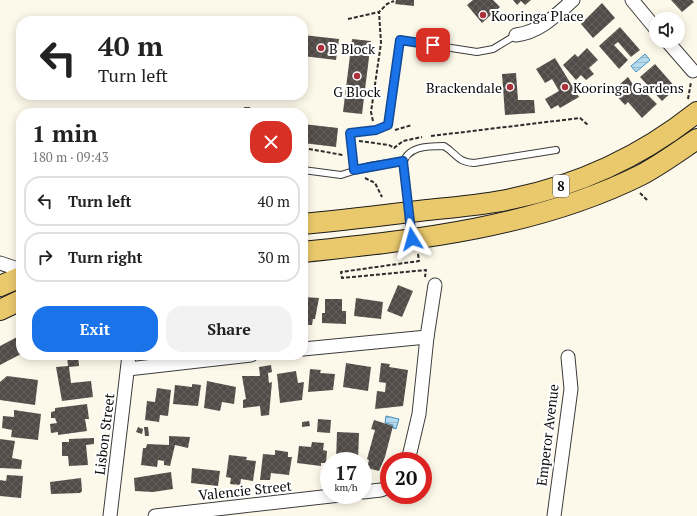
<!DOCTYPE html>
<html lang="en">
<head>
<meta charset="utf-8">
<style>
	:root { --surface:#fff; --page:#f2f2f2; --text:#222; --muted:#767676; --line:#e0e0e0; --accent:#1a73e8 }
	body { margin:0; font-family:"PT Serif",serif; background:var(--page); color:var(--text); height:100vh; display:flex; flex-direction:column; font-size:15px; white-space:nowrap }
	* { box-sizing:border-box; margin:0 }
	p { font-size:13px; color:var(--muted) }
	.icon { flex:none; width:22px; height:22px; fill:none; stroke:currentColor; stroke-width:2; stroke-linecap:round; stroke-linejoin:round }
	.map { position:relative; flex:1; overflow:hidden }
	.side { position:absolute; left:16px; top:108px; width:292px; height:252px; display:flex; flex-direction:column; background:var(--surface); border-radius:16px; box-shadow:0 2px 10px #0003 }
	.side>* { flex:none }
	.banner { position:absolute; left:16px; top:16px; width:292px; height:84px; border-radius:16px; box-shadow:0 2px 10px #0003; background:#fff; color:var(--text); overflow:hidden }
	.controls { position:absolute; left:649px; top:12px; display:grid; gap:8px }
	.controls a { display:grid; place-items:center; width:36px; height:36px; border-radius:50%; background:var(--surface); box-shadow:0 2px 10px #0003; font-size:20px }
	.speed { position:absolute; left:320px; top:452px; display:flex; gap:8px; font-size:20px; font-weight:700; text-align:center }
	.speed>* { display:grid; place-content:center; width:52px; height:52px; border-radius:50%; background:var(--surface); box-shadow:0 2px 10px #0003; line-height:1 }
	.speed small { font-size:10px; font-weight:400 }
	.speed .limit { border:6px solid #d22; background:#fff; color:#111 }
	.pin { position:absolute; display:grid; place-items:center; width:34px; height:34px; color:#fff; margin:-17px; border-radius:8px; box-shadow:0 2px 6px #0006 }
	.me { position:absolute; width:44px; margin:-22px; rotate:352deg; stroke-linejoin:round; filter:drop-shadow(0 0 3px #0008) }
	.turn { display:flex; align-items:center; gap:14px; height:84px; padding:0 16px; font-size:18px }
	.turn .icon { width:52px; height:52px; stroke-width:2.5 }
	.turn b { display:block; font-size:28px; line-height:34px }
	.round { display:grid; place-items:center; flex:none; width:42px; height:42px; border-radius:16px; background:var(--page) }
	.head { display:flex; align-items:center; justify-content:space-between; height:68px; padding:0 16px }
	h1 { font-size:24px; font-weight:700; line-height:30px }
	.primary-button { display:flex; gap:8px; margin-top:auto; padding:8px 16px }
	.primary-button a { flex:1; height:46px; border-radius:16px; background:var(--accent); color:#fff; font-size:16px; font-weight:700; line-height:46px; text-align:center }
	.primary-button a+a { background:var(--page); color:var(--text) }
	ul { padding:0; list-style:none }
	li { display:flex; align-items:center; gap:12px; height:50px; margin:0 8px 6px; padding:0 8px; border:2px solid var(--line); border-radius:16px }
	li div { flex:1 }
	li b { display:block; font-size:15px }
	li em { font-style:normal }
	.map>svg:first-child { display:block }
	.water { fill:url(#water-rules); stroke:#4390be }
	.building { fill:url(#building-cross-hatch) }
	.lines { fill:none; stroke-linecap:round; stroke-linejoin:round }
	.service-casing { stroke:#3d3d3d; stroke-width:8 }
	.minor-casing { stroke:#3d3d3d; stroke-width:15 }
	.primary-casing { stroke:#1b1b1b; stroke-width:22 }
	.path { stroke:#2c2c2c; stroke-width:2; stroke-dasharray:4 2; stroke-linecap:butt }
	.service { stroke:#fff; stroke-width:6 }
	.minor { stroke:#fff; stroke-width:13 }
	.primary { stroke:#eac96d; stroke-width:20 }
	.route-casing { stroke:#114b97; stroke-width:10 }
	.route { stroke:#1a73e8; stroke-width:7 }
	.poi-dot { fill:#ab323b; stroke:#fff; stroke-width:1.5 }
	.labels { text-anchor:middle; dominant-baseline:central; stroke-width:4; stroke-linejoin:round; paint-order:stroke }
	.shield { fill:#fff; stroke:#545454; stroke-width:1 }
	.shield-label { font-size:13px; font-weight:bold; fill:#0a0a0a }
	.poi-label { font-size:14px; fill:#0a0a0a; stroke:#fff; text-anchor:start }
	.street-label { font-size:14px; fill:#0a0a0a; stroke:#fff }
</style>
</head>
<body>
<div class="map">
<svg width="697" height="516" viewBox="0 0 697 516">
	<defs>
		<pattern id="water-rules" width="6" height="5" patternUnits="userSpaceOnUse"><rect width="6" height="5" fill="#b4daef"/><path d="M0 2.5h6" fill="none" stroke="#99bacc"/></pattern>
		<pattern id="building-cross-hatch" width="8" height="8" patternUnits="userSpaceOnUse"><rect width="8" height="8" fill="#524c48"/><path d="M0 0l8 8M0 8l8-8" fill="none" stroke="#66615e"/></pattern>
	</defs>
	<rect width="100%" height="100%" fill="#fdf9ea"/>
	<g class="water">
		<polygon points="645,54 650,60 636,72 631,66"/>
		<polygon points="386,416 399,419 396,429 393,428 393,425 385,423"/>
	</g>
	<g class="building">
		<polygon points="396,0 414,0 414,6 395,4"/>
		<polygon points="473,0 493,0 500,7 482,23 467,5"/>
		<polygon points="513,0 531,0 525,5 521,1 517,5"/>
		<polygon points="671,0 692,0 694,2 682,12"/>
		<polygon points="602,3 615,18 593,38 581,24"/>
		<polygon points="620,27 640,50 631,57 618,42 614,45 628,60 619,69 599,46"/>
		<polygon points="303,35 339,39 336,60 303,56"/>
		<polygon points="352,39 371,41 362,114 343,112"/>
		<polygon points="587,48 598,60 589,68 594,74 586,80 581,75 576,80 563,65 575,54 578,57"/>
		<polygon points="555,58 579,97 560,108 558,105 551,109 545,99 559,91 552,79 545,83 536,69"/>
		<polygon points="655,64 676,88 662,101 640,77"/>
		<polygon points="516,73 518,100 534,100 535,113 505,115 502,74"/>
		<polygon points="628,77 640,95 644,91 657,104 642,118 628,102 625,105 612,91"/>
		<polygon points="244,107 250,107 251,113 242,113"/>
		<polygon points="303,124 338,128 336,147 303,143"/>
		<polygon points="398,285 413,291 402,317 387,311"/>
		<polygon points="304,297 319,298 315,319 313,319 312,325 303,325"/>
		<polygon points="356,298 383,302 381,319 354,316"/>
		<polygon points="325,299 342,299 342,311 346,311 346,324 322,323 322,313 325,313"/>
		<polygon points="21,335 21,354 0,365 0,346"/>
		<polygon points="67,355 78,355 79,366 69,367 71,383 91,381 93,397 62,401 56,367 68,366"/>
		<polygon points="346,363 371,367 368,391 343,387"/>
		<polygon points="381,363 390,364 389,367 408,370 403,406 375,409 377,391 385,392 386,383 379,382"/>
		<polygon points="271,365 272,372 268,373 269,383 272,382 269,415 261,416 260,406 243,408 243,400 246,399 242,376 260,376 259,367"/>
		<polygon points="310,369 321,370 320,373 335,374 333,390 308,392"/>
		<polygon points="296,371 298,383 304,382 302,400 280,403 277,374"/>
		<polygon points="7,376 38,380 35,405 0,400 0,382"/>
		<polygon points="207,381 236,387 234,404 222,402 220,411 204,408"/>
		<polygon points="192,384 201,385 198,406 173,404 175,385 192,387"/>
		<polygon points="157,388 171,390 168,416 160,415 159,422 145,420 147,401 155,402"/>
		<polygon points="87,404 89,419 85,419 87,431 58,435 58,432 51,433 50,424 57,423 55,418 51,418 51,412 55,411 55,408"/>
		<polygon points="14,410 41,414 38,440 11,437 12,430 2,428 3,416 14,417"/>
		<polygon points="318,419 331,420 330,433 317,432"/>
		<polygon points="374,420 393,426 385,457 379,471 367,468 369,460 367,459 375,430 371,429"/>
		<polygon points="309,421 310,426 302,427 302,422"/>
		<polygon points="138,427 143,429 142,434 136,432"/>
		<polygon points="144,427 148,427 149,436 145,436"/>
		<polygon points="337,432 359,433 358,461 336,461"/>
		<polygon points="169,436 190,437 188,448 175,445 170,466 164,465 164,461 158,460 157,467 141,465 143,448 146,448 147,444 169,445"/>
		<polygon points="94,438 94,444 86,445 88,465 69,466 68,456 62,456 62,442 69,442 69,439"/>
		<polygon points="0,439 15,441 12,458 22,460 21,469 0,468"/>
		<polygon points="312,442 324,443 323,450 327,451 326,463 321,463 321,466 297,463 299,446 311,447"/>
		<polygon points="275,450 288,452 288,457 292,457 289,475 271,473 270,480 260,480 263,454 275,455"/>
		<polygon points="229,455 247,457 246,460 256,461 253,481 241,479 240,485 230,484 231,478 226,477"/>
		<polygon points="192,468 220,471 218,486 191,483"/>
		<polygon points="171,472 173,489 153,492 135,491 134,478"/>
		<polygon points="7,475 23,476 21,498 0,496 0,480 6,481"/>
		<polygon points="81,478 82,491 80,493 51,494 50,482"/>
	</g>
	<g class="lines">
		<defs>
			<g id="service">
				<polyline points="303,170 341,175 369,166 403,161"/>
				<polyline points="354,170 350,133 376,130 388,125 400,40 477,52 493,49 516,35"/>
				<path d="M 412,237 L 403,166 C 405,146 428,146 444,146 C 457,154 457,162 474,163 L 556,150"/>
			</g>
			<g id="minor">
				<polyline points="632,0 656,29"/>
				<path d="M 516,35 C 540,32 555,16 573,0"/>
				<polyline points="667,41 693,71"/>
				<polyline points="0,263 21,270"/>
				<polyline points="303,349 427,337"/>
				<polyline points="128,369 251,355"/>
				<polyline points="408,461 419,414 427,337 435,285"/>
				<polyline points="363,492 381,490 389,487"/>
				<polyline points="110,516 129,355"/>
				<polyline points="155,516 340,495"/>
				<polyline points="554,516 571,389 568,357"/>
			</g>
			<g id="primary">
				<path d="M 303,224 C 344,220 386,215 427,210 C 455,207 484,205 511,199 C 579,185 643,155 697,112"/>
				<path d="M 303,252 C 417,240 537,227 641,175 C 660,165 679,151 697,139"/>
				<polyline points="0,286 21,277"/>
				<polyline points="0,310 21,300"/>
			</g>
		</defs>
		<use href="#service" class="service-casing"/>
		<use href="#minor" class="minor-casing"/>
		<use href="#primary" class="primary-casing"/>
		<g class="path">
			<polyline points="348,19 379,12"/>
			<polyline points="688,99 691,82"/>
			<polyline points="373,121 371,112 381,43 379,12 387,4 394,1"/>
			<polyline points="395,130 412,125"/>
			<polyline points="431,136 580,118 588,125"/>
			<polyline points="359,141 389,145 394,148 403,141 422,137"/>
			<polyline points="303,148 343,155"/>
			<polyline points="365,178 375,183 382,197"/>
			<polyline points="640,193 648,201"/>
			<polyline points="418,254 419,261 341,272 342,278 426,270 425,277"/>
		</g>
		<use href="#service" class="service"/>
		<use href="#minor" class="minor"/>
		<use href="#primary" class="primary"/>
	</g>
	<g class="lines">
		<defs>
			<polyline id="route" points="412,239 403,161 354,170 350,133 376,130 388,125 400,40 433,45"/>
		</defs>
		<use href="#route" class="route-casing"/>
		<use href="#route" class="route"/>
	</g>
	<g class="poi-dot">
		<circle cx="483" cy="15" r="4"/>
		<circle cx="321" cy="48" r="4"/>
		<circle cx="357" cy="76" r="4"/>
		<circle cx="510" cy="87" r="4"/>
		<circle cx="565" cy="87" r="4"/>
	</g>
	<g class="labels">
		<rect class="shield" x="553" y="175" width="16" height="22" rx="3"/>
		<g class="shield-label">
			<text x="561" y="186">8</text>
		</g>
		<g class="poi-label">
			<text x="491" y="15">Kooringa Place</text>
			<text x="329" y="48">B Block</text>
			<text x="502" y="87" text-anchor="end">Brackendale</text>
			<text x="573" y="87">Kooringa Gardens</text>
			<text x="357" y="91" text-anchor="middle">G Block</text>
		</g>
		<g class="street-label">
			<text transform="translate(104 434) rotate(-83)">Lisbon Street</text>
			<text transform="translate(547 435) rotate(-83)">Emperor Avenue</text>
			<text transform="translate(245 490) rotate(-6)">Valencie Street</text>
		</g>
	</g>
</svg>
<div class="controls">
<a><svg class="icon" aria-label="sound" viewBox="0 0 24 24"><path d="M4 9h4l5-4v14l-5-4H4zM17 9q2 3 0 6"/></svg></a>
</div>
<div class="speed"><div>17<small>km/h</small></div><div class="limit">20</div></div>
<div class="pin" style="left:433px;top:45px;background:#d93025"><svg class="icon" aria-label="arrive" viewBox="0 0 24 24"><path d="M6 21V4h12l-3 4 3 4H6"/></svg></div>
<svg class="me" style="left:412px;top:239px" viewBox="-20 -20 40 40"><path d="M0-17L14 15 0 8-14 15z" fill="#1a73e8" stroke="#fff" stroke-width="4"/></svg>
<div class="banner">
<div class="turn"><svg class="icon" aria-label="left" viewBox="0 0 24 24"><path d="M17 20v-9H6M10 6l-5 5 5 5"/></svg><div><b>40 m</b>Turn left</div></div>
</div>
<section class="side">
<div class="head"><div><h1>1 min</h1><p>180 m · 09:43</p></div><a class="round" style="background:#d93025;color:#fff"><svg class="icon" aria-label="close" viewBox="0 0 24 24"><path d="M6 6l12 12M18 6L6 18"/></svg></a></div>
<ul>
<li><svg class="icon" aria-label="left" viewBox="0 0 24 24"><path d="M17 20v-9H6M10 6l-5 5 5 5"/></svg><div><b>Turn left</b></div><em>40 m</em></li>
<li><svg class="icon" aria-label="right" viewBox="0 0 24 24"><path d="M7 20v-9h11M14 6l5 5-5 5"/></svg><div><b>Turn right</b></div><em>30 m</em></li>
</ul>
<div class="primary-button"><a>Exit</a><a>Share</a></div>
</section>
</div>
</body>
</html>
